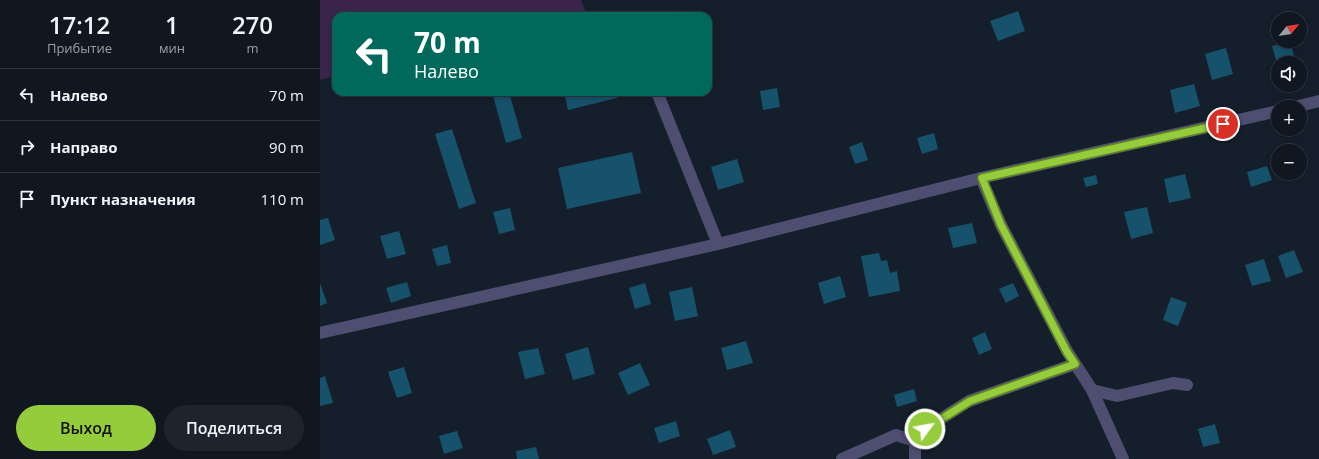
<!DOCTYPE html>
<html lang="ru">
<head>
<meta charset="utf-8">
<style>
	:root { --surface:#101721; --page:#1e242e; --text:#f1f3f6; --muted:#9c9fa5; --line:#30363f; --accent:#95cc3b }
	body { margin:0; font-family:"Open Sans",sans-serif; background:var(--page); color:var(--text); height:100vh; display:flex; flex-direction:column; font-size:15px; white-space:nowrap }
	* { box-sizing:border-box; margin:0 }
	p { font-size:13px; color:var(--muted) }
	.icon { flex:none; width:22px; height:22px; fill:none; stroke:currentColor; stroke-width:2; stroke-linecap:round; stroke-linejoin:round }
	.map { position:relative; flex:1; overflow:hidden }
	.side { display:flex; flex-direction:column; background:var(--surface); width:320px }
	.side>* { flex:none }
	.guide { position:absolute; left:12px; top:12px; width:380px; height:84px; border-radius:12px; box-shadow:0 2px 6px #0003,0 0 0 1px var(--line); background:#00695c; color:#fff; overflow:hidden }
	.needle { width:26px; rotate:60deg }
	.controls { position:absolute; left:951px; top:12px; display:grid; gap:8px }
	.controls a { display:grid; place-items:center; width:36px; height:36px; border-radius:50%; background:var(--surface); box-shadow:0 2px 6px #0003,0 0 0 1px var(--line); font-size:20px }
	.pin { position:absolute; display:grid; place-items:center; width:34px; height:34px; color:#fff; margin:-17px; border:2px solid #fff; border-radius:50%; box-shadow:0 1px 4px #0007 }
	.me { position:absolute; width:44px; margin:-22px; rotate:58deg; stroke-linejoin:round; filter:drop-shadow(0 0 3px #0008) }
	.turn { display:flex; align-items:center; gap:14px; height:84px; padding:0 16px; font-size:18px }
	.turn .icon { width:52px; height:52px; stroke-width:2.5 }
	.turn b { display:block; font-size:28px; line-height:34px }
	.eta { display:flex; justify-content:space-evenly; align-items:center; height:68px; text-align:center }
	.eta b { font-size:24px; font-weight:600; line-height:28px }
	.action { display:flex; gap:8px; margin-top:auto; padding:8px 16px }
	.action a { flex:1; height:46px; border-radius:24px; background:var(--accent); color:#111; font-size:16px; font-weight:600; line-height:46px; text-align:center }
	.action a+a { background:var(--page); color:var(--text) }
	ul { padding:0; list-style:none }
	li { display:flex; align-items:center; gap:12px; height:52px; padding:0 16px; border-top:1px solid var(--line) }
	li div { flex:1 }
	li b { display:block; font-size:15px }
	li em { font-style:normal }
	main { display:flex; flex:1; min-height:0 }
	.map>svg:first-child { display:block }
	.green { fill:#3a244c }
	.building { fill:#16526b }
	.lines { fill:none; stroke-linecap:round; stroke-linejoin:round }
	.minor { stroke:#4e4f70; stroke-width:12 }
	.route-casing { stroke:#618526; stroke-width:10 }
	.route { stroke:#95cc3b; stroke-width:7 }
</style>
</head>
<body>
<main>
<section class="side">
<div class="eta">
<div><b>17:12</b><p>Прибытие</p></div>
<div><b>1</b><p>мин</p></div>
<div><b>270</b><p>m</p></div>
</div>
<ul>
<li><svg class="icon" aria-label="left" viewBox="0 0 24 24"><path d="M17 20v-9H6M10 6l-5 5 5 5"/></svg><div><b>Налево</b></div><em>70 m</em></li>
<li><svg class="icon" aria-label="right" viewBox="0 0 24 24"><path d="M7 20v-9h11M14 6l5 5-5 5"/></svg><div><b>Направо</b></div><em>90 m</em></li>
<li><svg class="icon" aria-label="arrive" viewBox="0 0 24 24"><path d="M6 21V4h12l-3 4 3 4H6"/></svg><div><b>Пункт назначения</b></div><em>110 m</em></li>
</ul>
<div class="action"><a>Выход</a><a>Поделиться</a></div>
</section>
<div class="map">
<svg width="999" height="459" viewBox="0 0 999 459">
	<rect width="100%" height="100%" fill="#151f2c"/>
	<polygon class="green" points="0,0 261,0 267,15 261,16 16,16 16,76 0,80"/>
	<g class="building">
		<polygon points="698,11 705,31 678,41 670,21"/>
		<polygon points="970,41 976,63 958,63 958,67 952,46"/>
		<polygon points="906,48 913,74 892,80 885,54"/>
		<polygon points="874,84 880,106 855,113 850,90"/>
		<polygon points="457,88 460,107 443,110 440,91"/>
		<polygon points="172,92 189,92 202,138 186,143"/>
		<polygon points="244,92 296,92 297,98 248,110"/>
		<polygon points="132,129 156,203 139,209 115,134"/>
		<polygon points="614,133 618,149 602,154 597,138"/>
		<polygon points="542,142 548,160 535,164 529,147"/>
		<polygon points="312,152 321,193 247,209 238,168"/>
		<polygon points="417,159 424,182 398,190 391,167"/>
		<polygon points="947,166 952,180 931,187 927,172"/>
		<polygon points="865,174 871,198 849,203 844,179"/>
		<polygon points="776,175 778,184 766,187 763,178"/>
		<polygon points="827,207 833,233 811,239 804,212"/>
		<polygon points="190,208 195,230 179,234 173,212"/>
		<polygon points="8,218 15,240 0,245 0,220"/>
		<polygon points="652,223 657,243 633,248 628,228"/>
		<polygon points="79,231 86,254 67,259 60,236"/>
		<polygon points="127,245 131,263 117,266 112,249"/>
		<polygon points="974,250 983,272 966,278 958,256"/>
		<polygon points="559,253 561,261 567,260 570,273 577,271 580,291 549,297 541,256"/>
		<polygon points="944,259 951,281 932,286 925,265"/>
		<polygon points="520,276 526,297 504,304 498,283"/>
		<polygon points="87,282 91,296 71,303 66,288"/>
		<polygon points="0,283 7,303 0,306"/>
		<polygon points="325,283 331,304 315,309 309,288"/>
		<polygon points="693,283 699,296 686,303 679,289"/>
		<polygon points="372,287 378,316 355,321 349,292"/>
		<polygon points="851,297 867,303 858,326 843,320"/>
		<polygon points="665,332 672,349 659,355 652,338"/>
		<polygon points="426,341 433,363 407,370 401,348"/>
		<polygon points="268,347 275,374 253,380 245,354"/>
		<polygon points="218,348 225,374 205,379 198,352"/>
		<polygon points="320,363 330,385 308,395 298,373"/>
		<polygon points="84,367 92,393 77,398 68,372"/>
		<polygon points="5,376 13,403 0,406 0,378"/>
		<polygon points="594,389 597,401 577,407 574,395"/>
		<polygon points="356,421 360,436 339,443 334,428"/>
		<polygon points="895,424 900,443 883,447 878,429"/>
		<polygon points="410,430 416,447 393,455 387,439"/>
		<polygon points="137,431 143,448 124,454 119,436"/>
		<polygon points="216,447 219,459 197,459 196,451"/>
	</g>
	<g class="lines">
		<g class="minor">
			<polyline points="337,92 398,244"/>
			<polyline points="975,107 999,101"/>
			<polyline points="661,178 681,225 747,351 772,390 803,459"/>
			<polyline points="0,333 398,244 661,178 958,111"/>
			<polyline points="772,390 797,396 853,383 867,385"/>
			<polyline points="522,459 576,435 595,441"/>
			<polyline points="595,459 595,441 605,429 649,401 755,364"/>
		</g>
	</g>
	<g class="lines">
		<defs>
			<polyline id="route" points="605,429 650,401 755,364 747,352 681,225 662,178 903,124"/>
		</defs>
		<use href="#route" class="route-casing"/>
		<use href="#route" class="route"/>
	</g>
</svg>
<div class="controls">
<a><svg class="needle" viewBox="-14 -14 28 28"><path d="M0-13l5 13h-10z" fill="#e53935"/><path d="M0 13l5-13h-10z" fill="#9c9fa5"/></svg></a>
<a><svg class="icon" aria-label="sound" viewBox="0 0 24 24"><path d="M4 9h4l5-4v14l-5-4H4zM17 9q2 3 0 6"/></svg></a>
<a>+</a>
<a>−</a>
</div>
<div class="pin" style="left:903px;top:124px;background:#d93025"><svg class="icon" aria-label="arrive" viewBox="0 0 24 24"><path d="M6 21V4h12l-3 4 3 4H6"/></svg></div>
<svg class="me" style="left:605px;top:429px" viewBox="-20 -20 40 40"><circle r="17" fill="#95cc3b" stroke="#fff" stroke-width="3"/><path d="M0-11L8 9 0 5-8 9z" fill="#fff"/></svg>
<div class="guide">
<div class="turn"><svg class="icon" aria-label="left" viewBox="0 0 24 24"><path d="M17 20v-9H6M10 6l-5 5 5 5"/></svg><div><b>70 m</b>Налево</div></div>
</div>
</div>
</main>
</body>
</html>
